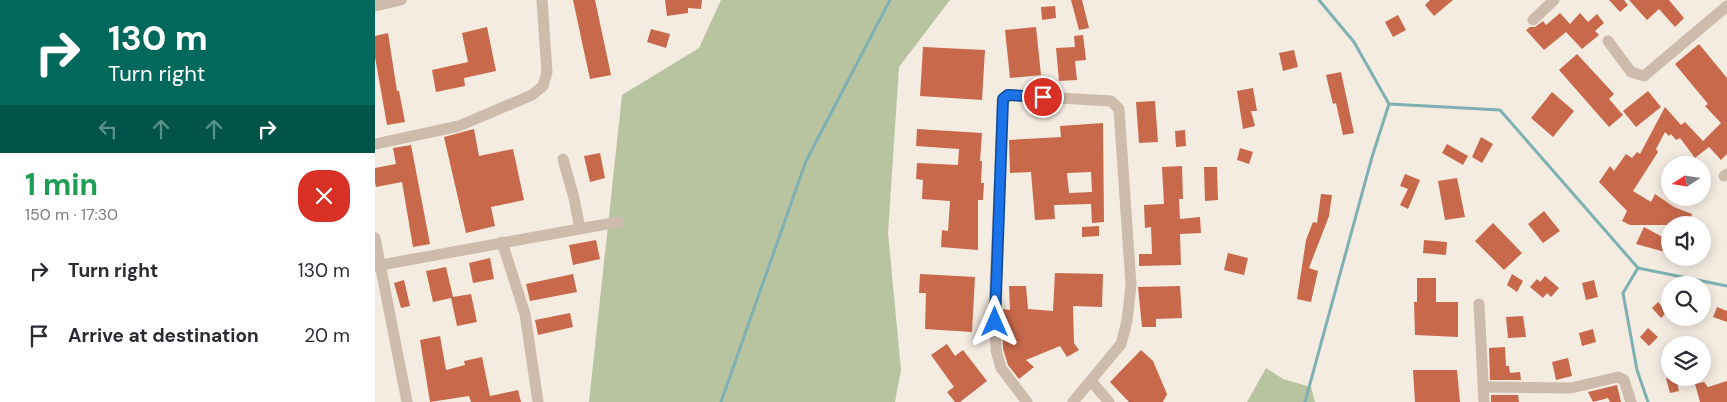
<!DOCTYPE html>
<html lang="en">
<head>
<meta charset="utf-8">
<style>
	:root { --surface:#fff; --page:#f7f7f7; --text:#2b2b33; --muted:#7c7c81 }
	body { margin:0; font-family:"DM Sans",sans-serif; background:var(--page); color:var(--text); height:100vh; display:flex; flex-direction:column; font-size:19px; white-space:nowrap }
	* { box-sizing:border-box; margin:0 }
	p { font-size:16px; color:var(--muted) }
	.icon { flex:none; width:28px; height:28px; fill:none; stroke:currentColor; stroke-width:2; stroke-linecap:round; stroke-linejoin:round }
	.map { position:relative; flex:1; overflow:hidden }
	.panel { display:flex; flex-direction:column; background:var(--surface); width:375px }
	.panel>* { flex:none }
	.top-card { background:#00695c; color:#fff; overflow:hidden }
	.needle { width:32px; rotate:258deg }
	.controls { position:absolute; left:1286px; top:156px; display:grid; gap:10px }
	.controls a { display:grid; place-items:center; width:50px; height:50px; border-radius:50%; background:var(--surface); box-shadow:0 2px 12px #0003; font-size:25px }
	.pin { position:absolute; display:grid; place-items:center; width:42px; height:42px; color:#fff; margin:-21px; border:2px solid #fff; border-radius:50%; box-shadow:0 1px 5px #0007 }
	.me { position:absolute; width:55px; margin:-28px; rotate:0deg; stroke-linejoin:round; filter:drop-shadow(0 0 4px #0008) }
	.turn { display:flex; align-items:center; gap:18px; height:105px; padding:0 25px; font-size:22px }
	.turn .icon { width:65px; height:65px; stroke-width:2.5 }
	.turn b { display:block; font-size:35px; line-height:42px }
	.lanes { display:flex; align-items:center; height:48px; padding:0 25px; background:#0003; justify-content:center; gap:25px; direction:ltr }
	.lanes .off { opacity:.35 }
	.round { display:grid; place-items:center; flex:none; width:52px; height:52px; border-radius:20px; background:var(--page) }
	.headline { display:flex; align-items:center; justify-content:space-between; height:85px; padding:0 25px }
	h1 { font-size:30px; font-weight:700; line-height:38px; color:#1e9e55 }
	ul { padding:0; list-style:none }
	li { display:flex; align-items:center; gap:15px; height:65px; padding:0 25px }
	li div { flex:1 }
	li b { display:block; font-size:19px }
	li em { font-style:normal }
	main { display:flex; flex:1; min-height:0 }
	.map>svg:first-child { display:block }
	.green { fill:#b8c4a0 }
	.lines { fill:none; stroke-linecap:round; stroke-linejoin:round }
	.stream { stroke:#7fb0b2; stroke-width:3 }
	.building { fill:#c8694b; fill-rule:evenodd }
	.minor { stroke:#cdbbac; stroke-width:11 }
	.route-casing { stroke:#114b97; stroke-width:12 }
	.route { stroke:#1a73e8; stroke-width:9 }
</style>
</head>
<body>
<main>
<section class="panel">
<div class="top-card">
<div class="turn"><svg class="icon" aria-label="right" viewBox="0 0 24 24"><path d="M7 20v-9h11M14 6l5 5-5 5"/></svg><div><b>130 m</b>Turn right</div></div>
<div class="lanes"><svg class="icon off" aria-label="left" viewBox="0 0 24 24"><path d="M17 20v-9H6M10 6l-5 5 5 5"/></svg><svg class="icon off" aria-label="ahead" viewBox="0 0 24 24"><path d="M12 20V5M6 11l6-6 6 6"/></svg><svg class="icon off" aria-label="ahead" viewBox="0 0 24 24"><path d="M12 20V5M6 11l6-6 6 6"/></svg><svg class="icon" aria-label="right" viewBox="0 0 24 24"><path d="M7 20v-9h11M14 6l5 5-5 5"/></svg></div>
</div>
<div class="headline"><div><h1>1 min</h1><p>150 m · 17:30</p></div><a class="round" style="background:#d93025;color:#fff"><svg class="icon" aria-label="close" viewBox="0 0 24 24"><path d="M6 6l12 12M18 6L6 18"/></svg></a></div>
<ul>
<li><svg class="icon" aria-label="right" viewBox="0 0 24 24"><path d="M7 20v-9h11M14 6l5 5-5 5"/></svg><div><b>Turn right</b></div><em>130 m</em></li>
<li><svg class="icon" aria-label="arrive" viewBox="0 0 24 24"><path d="M6 21V4h12l-3 4 3 4H6"/></svg><div><b>Arrive at destination</b></div><em>20 m</em></li>
</ul>
</section>
<div class="map">
<svg width="1352" height="402" viewBox="0 0 1352 402">
	<rect width="100%" height="100%" fill="#f4ebe1"/>
	<g class="green">
		<polygon points="346,0 575,0 524,67 513,233 526,370 520,402 214,402 247,95 324,48"/>
		<polygon points="891,368 908,379 936,387 940,402 872,402"/>
	</g>
	<g class="lines">
		<g class="stream">
			<polyline points="944,0 979,42 1014,104 1125,110 1263,268 1352,286"/>
			<polyline points="1263,268 1248,293 1262,370 1273,402"/>
			<polyline points="346,402 431,161 515,0"/>
			<polyline points="930,402 997,157 1014,104"/>
		</g>
	</g>
	<g class="building">
		<polygon points="198,0 220,0 236,75 215,79"/>
		<polygon points="290,0 327,0 326,9 313,8 313,13 292,16"/>
		<polygon points="696,0 707,0 714,28 704,30"/>
		<polygon points="1055,0 1078,0 1059,16 1050,5"/>
		<polygon points="1234,0 1249,0 1253,5 1245,12"/>
		<polygon points="1254,0 1294,0 1309,18 1300,27 1284,9 1272,20"/>
		<polygon points="680,6 681,18 667,20 666,7"/>
		<polygon points="1185,13 1195,24 1205,13 1213,22 1222,14 1229,23 1220,31 1224,35 1207,49 1191,32 1169,50 1151,30 1155,27 1160,27 1168,21 1171,25"/>
		<polygon points="1023,15 1031,30 1018,37 1010,22"/>
		<polygon points="112,27 121,71 89,78 90,86 61,92 57,70 93,62 87,33"/>
		<polygon points="661,27 666,75 635,78 630,30"/>
		<polygon points="276,29 295,34 291,48 272,42"/>
		<polygon points="13,33 22,91 24,91 30,122 12,125 0,57 0,36"/>
		<polygon points="708,35 711,60 700,61 702,80 684,81 681,48 700,47 699,36"/>
		<polygon points="1324,44 1352,78 1352,154 1346,160 1334,147 1320,158 1305,138 1301,140 1296,134 1294,136 1290,132 1281,149 1283,152 1258,191 1276,202 1280,194 1299,207 1317,214 1314,225 1255,225 1247,221 1252,211 1224,182 1235,166 1239,171 1251,154 1257,158 1262,152 1265,154 1290,107 1306,125 1310,122 1328,141 1346,123 1330,106 1333,104 1300,64"/>
		<polygon points="548,47 610,50 607,100 545,96"/>
		<polygon points="919,50 923,67 908,71 904,53"/>
		<polygon points="1202,54 1239,94 1234,99 1248,115 1234,127 1184,70"/>
		<polygon points="966,72 979,133 968,135 961,103 958,104 951,75"/>
		<polygon points="878,88 882,111 876,111 880,126 868,129 862,91"/>
		<polygon points="1273,91 1286,107 1261,127 1248,111"/>
		<polygon points="1177,92 1199,111 1178,137 1156,118"/>
		<polygon points="780,101 783,142 764,143 761,102"/>
		<path d="M 728,123 L 729,222 L 717,223 L 716,204 L 679,205 L 680,219 L 660,220 L 656,172 L 635,173 L 634,140 L 686,137 L 685,126 ZM 716,172 L 717,192 L 694,193 L 692,173 Z"/>
		<polygon points="99,129 104,156 138,149 149,200 116,207 120,226 91,233 69,137"/>
		<polygon points="542,129 607,133 605,161 607,161 606,183 609,183 608,200 603,200 603,250 566,247 567,230 573,231 575,201 547,199 548,180 541,179 542,163 583,165 584,149 541,146"/>
		<polygon points="810,130 811,146 801,147 800,131"/>
		<polygon points="1106,137 1118,144 1107,163 1097,157"/>
		<polygon points="1072,144 1093,156 1088,165 1067,153"/>
		<polygon points="36,145 55,244 38,247 27,182 1,187 0,182 0,168 21,164 18,148"/>
		<polygon points="865,148 878,152 874,164 862,160"/>
		<polygon points="225,153 230,178 215,182 209,156"/>
		<polygon points="807,166 808,199 804,199 805,219 825,217 826,233 805,234 806,265 764,266 764,254 777,254 776,227 770,228 769,205 789,204 787,167"/>
		<polygon points="829,167 842,167 843,200 830,201"/>
		<polygon points="1030,174 1045,180 1033,209 1025,205 1033,189 1025,186"/>
		<polygon points="1082,178 1090,217 1070,220 1063,181"/>
		<polygon points="946,194 957,195 954,216 934,268 943,271 936,302 922,299 931,240 938,222 942,223"/>
		<polygon points="1169,211 1185,231 1168,243 1153,224"/>
		<polygon points="1118,223 1147,253 1129,270 1100,241"/>
		<polygon points="724,226 724,236 707,237 707,227"/>
		<polygon points="1269,227 1295,241 1290,252 1261,244"/>
		<polygon points="221,240 225,259 198,265 194,245"/>
		<polygon points="1049,240 1072,242 1071,255 1048,253"/>
		<polygon points="853,253 873,258 869,275 849,270"/>
		<polygon points="115,258 119,279 98,283 94,263"/>
		<polygon points="71,267 78,297 96,294 102,322 82,326 76,298 58,302 51,271"/>
		<polygon points="680,273 728,274 727,307 698,306 699,343 704,350 692,357 685,346 651,360 659,367 644,379 633,365 628,349 627,309 635,310 634,286 651,286 653,309 678,311"/>
		<polygon points="198,274 202,292 155,301 151,284"/>
		<polygon points="545,274 600,277 597,332 550,329 551,293 544,293"/>
		<polygon points="1137,274 1148,281 1142,292 1132,285"/>
		<polygon points="1170,276 1184,288 1176,297 1172,293 1168,298 1155,287 1162,279 1165,282"/>
		<polygon points="1042,278 1061,278 1061,302 1083,302 1083,337 1040,335 1039,302 1042,302"/>
		<polygon points="29,280 35,306 26,308 19,283"/>
		<polygon points="1219,280 1223,297 1211,300 1207,283"/>
		<polygon points="805,286 807,318 781,319 781,327 767,327 763,287"/>
		<polygon points="1283,302 1292,312 1286,318 1277,308"/>
		<polygon points="1342,307 1352,311 1352,322 1338,317"/>
		<polygon points="195,313 198,327 163,335 160,320"/>
		<polygon points="1148,316 1151,337 1133,338 1131,317"/>
		<polygon points="1273,328 1283,337 1274,346 1265,337"/>
		<polygon points="1218,329 1221,342 1207,346 1204,333"/>
		<polygon points="65,336 71,370 90,365 89,361 107,357 115,396 143,390 146,402 96,402 94,396 55,402 45,340"/>
		<polygon points="572,344 580,356 588,350 612,381 585,402 580,402 572,392 579,387 556,355"/>
		<polygon points="1130,347 1131,366 1134,366 1135,373 1145,372 1146,380 1115,380 1114,348"/>
		<polygon points="766,350 778,361 792,394 788,402 754,402 735,382"/>
		<polygon points="1193,358 1197,376 1181,380 1177,362"/>
		<polygon points="1038,370 1082,370 1085,402 1040,402"/>
		<polygon points="1291,378 1301,378 1304,391 1295,393"/>
		<polygon points="1352,381 1352,402 1325,402 1320,384 1329,382 1333,387"/>
		<polygon points="1242,385 1246,402 1235,402 1233,398 1218,402 1213,392"/>
		<polygon points="1116,395 1143,395 1144,402 1116,402"/>
	</g>
	<g class="lines">
		<g class="minor">
			<polyline points="0,6 26,0"/>
			<polyline points="1158,20 1179,0"/>
			<polyline points="1233,41 1256,72 1269,76 1352,6"/>
			<polyline points="0,144 84,126 157,95 168,86 172,72 167,0"/>
			<polyline points="188,159 199,198 205,229"/>
			<polyline points="1349,176 1352,174"/>
			<polyline points="0,238 32,402"/>
			<polyline points="127,242 150,314 163,402"/>
			<polyline points="0,266 243,222"/>
			<polyline points="1104,304 1109,402"/>
			<polyline points="716,381 734,402"/>
			<polyline points="1109,387 1196,388 1243,377 1249,380 1256,402"/>
			<polyline points="652,402 626,368 621,350 619,307 628,99 633,95 736,101 744,109 756,285 752,321 746,344 698,402"/>
		</g>
	</g>
	<g class="lines">
		<defs>
			<polyline id="route" points="620,322 628,99 633,95 668,97"/>
		</defs>
		<use href="#route" class="route-casing"/>
		<use href="#route" class="route"/>
	</g>
</svg>
<div class="controls">
<a><svg class="needle" viewBox="-14 -14 28 28"><path d="M0-13l5 13h-10z" fill="#e53935"/><path d="M0 13l5-13h-10z" fill="#7c7c81"/></svg></a>
<a><svg class="icon" aria-label="sound" viewBox="0 0 24 24"><path d="M4 9h4l5-4v14l-5-4H4zM17 9q2 3 0 6"/></svg></a>
<a><svg class="icon" aria-label="search" viewBox="0 0 24 24"><circle cx="10" cy="10" r="6"/><path d="M15 15l6 6"/></svg></a>
<a><svg class="icon" aria-label="layers" viewBox="0 0 24 24"><path d="M12 4l9 5-9 5-9-5zM3 14l9 5 9-5"/></svg></a>
</div>
<div class="pin" style="left:668px;top:97px;background:#d93025"><svg class="icon" aria-label="arrive" viewBox="0 0 24 24"><path d="M6 21V4h12l-3 4 3 4H6"/></svg></div>
<svg class="me" style="left:620px;top:322px" viewBox="-20 -20 40 40"><path d="M0-17L14 15 0 8-14 15z" fill="#1a73e8" stroke="#fff" stroke-width="4"/></svg>
</div>
</main>
</body>
</html>
